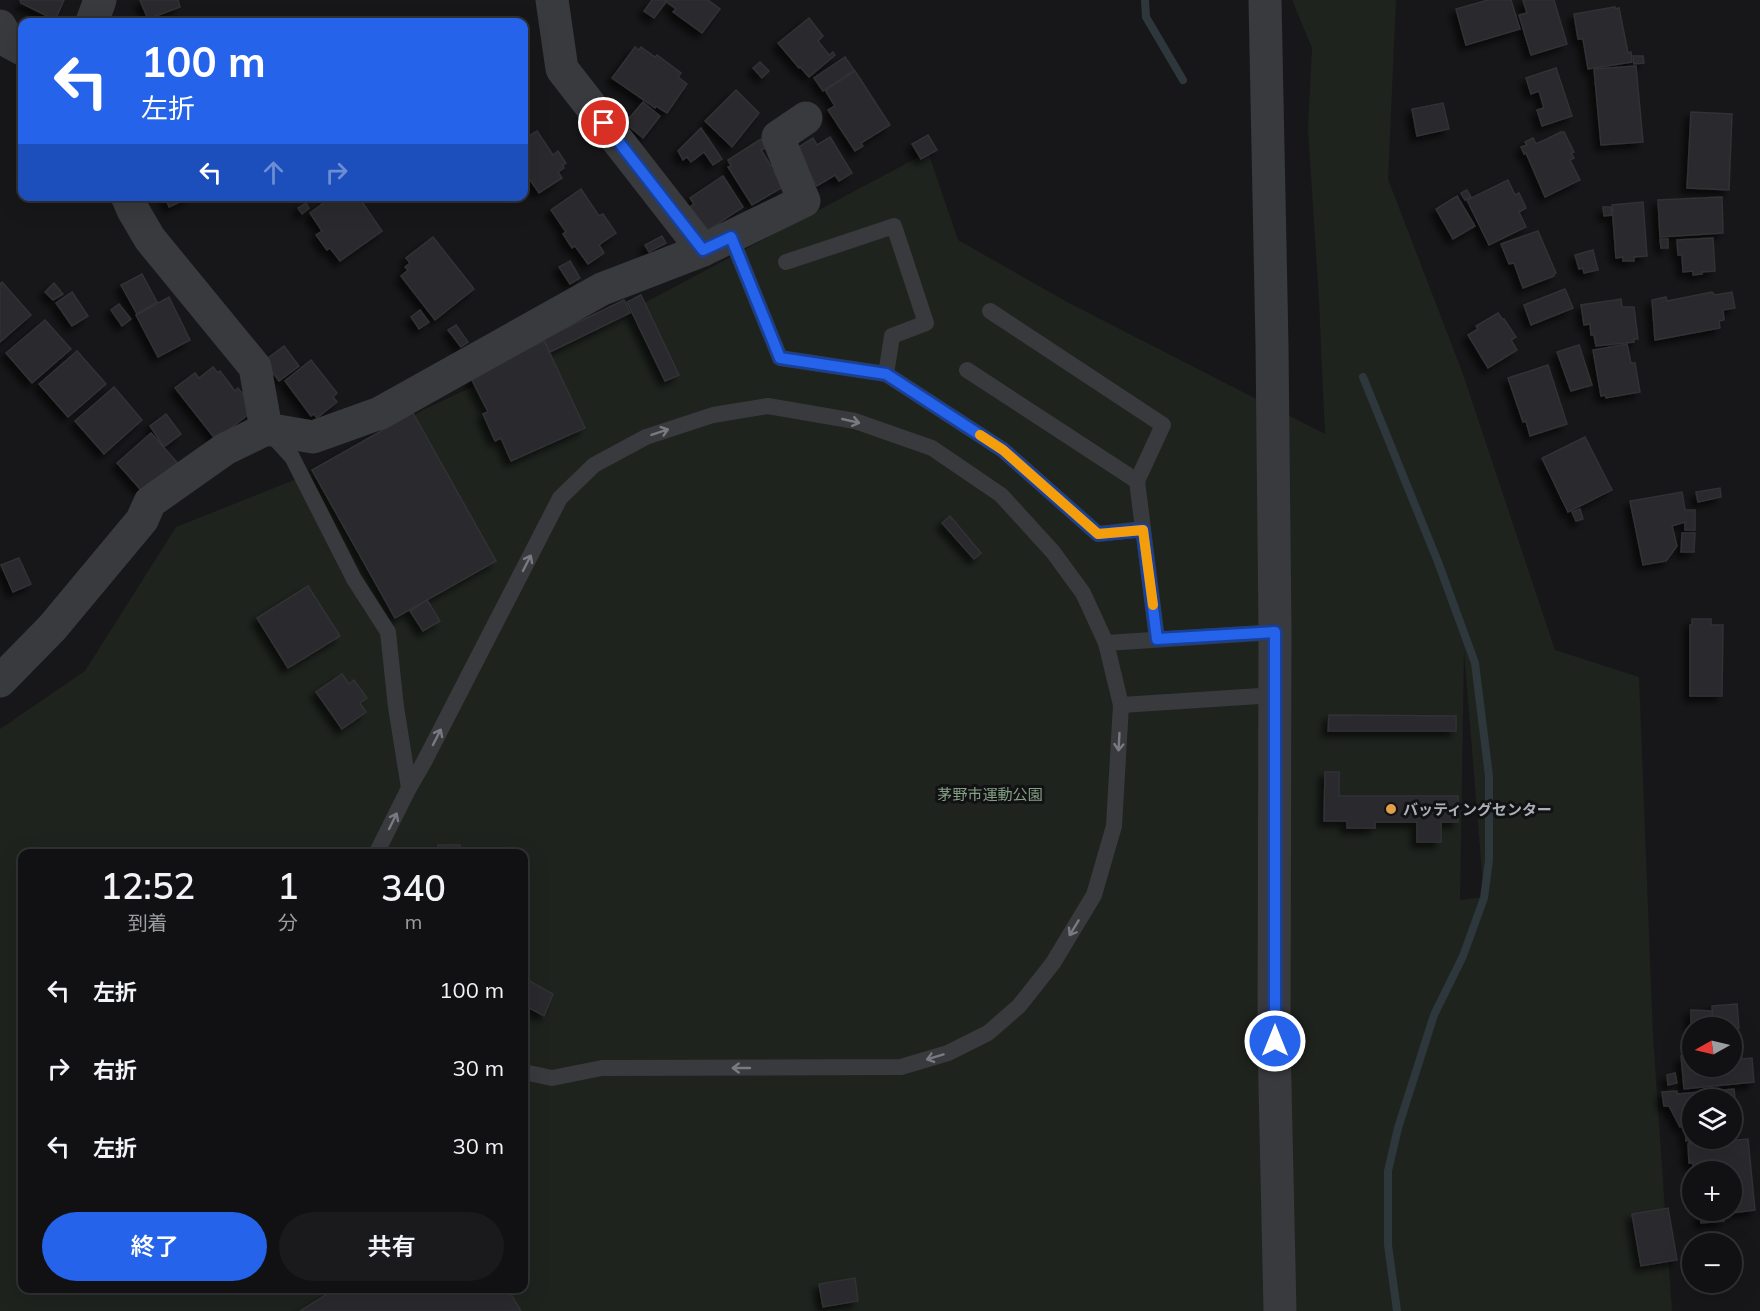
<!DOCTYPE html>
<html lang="ja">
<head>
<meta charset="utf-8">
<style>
	:root { --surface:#111113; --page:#1a1a1c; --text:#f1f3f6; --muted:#9c9da0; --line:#303133; --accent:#2563eb }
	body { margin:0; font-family:Mulish,"Noto Sans JP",sans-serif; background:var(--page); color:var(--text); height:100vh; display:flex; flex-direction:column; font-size:22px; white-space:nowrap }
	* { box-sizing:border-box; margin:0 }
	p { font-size:20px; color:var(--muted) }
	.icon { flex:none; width:33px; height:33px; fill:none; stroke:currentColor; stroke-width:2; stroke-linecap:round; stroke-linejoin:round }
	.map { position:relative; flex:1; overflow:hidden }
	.sheet { position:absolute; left:18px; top:849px; width:510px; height:444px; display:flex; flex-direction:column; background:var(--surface); border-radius:12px; box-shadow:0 6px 24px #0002,0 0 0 2px var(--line) }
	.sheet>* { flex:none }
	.hud { position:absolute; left:18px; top:18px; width:510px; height:183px; border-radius:12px; box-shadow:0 6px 24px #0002,0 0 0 2px var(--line); background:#2563eb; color:#fff; overflow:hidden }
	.needle { width:39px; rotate:262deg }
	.tools { position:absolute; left:1682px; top:1017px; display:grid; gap:12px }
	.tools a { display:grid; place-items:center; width:60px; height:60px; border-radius:50%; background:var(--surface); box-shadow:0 6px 24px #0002,0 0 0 2px var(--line); font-size:30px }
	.pin { position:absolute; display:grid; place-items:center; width:51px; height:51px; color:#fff; margin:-26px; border:3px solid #fff; border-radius:50%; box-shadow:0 2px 6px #0007 }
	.me { position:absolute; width:66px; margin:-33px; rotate:0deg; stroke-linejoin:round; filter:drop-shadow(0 0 4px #0008) }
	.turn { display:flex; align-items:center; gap:21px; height:126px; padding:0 24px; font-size:27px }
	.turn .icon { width:78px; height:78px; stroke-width:2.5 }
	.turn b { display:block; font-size:42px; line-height:51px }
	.lanes { display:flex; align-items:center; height:57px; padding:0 24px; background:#0003; justify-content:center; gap:30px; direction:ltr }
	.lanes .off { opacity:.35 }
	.eta { display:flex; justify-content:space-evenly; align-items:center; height:102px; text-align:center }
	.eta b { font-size:36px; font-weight:600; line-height:42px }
	.cta { display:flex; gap:12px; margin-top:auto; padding:12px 24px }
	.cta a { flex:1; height:69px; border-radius:36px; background:var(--accent); color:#fff; font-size:24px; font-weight:600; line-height:69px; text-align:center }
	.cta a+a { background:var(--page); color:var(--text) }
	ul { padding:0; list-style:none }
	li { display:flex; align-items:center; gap:18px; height:78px; padding:0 24px }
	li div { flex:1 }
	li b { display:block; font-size:22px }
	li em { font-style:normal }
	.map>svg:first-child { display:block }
	.green { fill:#1e231e; fill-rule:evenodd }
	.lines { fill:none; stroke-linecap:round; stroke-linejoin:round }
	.stream { stroke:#2e373c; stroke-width:8 }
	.building { fill:#2a2a2d; stroke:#313235; stroke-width:1.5; filter:url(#shadow) }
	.service { stroke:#383a3d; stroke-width:16 }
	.minor { stroke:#383a3d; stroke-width:33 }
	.tertiary { stroke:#383a3d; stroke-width:33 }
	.oneway { stroke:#777b80 }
	.route-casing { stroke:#184099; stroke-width:15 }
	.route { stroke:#2563eb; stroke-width:10 }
	.slow { stroke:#f59e0b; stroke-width:10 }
	.poi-dot { fill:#e09f48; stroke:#121214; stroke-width:2 }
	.labels { text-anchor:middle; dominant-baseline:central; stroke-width:6; stroke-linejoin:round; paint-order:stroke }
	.park-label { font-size:15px; fill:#84a084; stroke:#121214 }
	.poi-label { font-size:15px; font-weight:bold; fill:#abb0b7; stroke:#121214; text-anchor:start }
</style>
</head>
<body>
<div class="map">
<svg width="1760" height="1311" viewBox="0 0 1760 1311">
	<defs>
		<filter id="shadow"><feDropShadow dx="-5.5" dy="5.5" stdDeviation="3" flood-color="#0009"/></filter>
	</defs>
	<rect width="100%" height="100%" fill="#171719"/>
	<path class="green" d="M 1292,0 L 1396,0 L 1388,179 L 1463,374 L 1555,650 L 1639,677 L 1653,1037 L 1672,1311 L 0,1311 L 0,729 L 85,671 L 176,527 L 332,465 L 423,410 L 603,325 L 928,152 L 958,240 L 1069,303 L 1325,434 L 1319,300 L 1308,129 L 1312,48 ZM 1464,651 L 1484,897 L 1461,900 L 1460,899 ZM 22,854 L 524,854 L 524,1288 L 22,1288 Z"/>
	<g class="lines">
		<g class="stream">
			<polyline points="1145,0 1146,17 1183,80"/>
			<polyline points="1363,377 1438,562 1475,663 1489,776 1489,860 1484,898 1463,956 1434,1015 1398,1128 1388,1171 1388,1245 1397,1311"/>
		</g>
	</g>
	<g class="building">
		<polygon points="20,0 64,0 55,20 21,3"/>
		<polygon points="140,0 178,0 180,7 148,19"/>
		<polygon points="652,0 664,0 666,2 654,18 644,11"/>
		<polygon points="664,0 708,0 720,9 702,33 673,12 676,9"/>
		<polygon points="1488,0 1511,0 1520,29 1466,45 1456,9"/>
		<polygon points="1523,0 1554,0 1567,44 1531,55 1519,15 1527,13"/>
		<polygon points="1615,7 1615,9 1619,8 1628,53 1631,52 1632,62 1588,69 1583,39 1578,39 1574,14"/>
		<polygon points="809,18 823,36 818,41 829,55 833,52 835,55 809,77 800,67 799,68 778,43"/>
		<polygon points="635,47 639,50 641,47 655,57 657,55 681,73 678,77 687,84 667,113 656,106 655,108 612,78"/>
		<polygon points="1633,56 1643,56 1644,63 1634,64"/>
		<polygon points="845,57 854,70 823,91 814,78"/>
		<polygon points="760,62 769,71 762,78 753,68"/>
		<polygon points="1636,66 1643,142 1601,145 1594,69"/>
		<polygon points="1556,68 1572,116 1542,126 1537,110 1544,108 1539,91 1531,94 1526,78"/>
		<polygon points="855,71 890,125 861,143 863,146 855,151 828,110 835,106 825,90"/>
		<polygon points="736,90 759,113 732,147 705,121"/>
		<polygon points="643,102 660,116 643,138 625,123"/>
		<polygon points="1443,103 1449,129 1417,136 1412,109"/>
		<polygon points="1691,112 1732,114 1729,190 1687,188"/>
		<polygon points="701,128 722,159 713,165 704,152 691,162 687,157 683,160 678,151"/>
		<polygon points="537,131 553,155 558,151 566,163 563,165 564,168 558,172 562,178 539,193 524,171 524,139"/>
		<polygon points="1561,132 1564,132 1574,152 1571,153 1574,158 1570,160 1580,180 1545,197 1526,153 1524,154 1521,147 1527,145 1525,142 1533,138 1536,144"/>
		<polygon points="928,135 937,150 921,159 912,144"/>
		<polygon points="830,137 852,173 839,181 835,175 817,186 794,150 813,138 817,145"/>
		<polygon points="761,139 767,147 761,150 771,166 775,163 779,169 774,172 783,187 752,205 728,167 731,166 728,160"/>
		<polygon points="723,176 743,207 707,231 690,207 694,204 690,198"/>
		<polygon points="1508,180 1515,195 1519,193 1526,208 1519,212 1526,227 1489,245 1467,200"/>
		<polygon points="581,189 599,216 603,214 616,233 599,245 604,253 588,264 575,246 572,248 563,234 566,232 551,210"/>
		<polygon points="1467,190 1471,197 1465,200 1461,193"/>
		<polygon points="165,196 193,196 169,207"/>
		<polygon points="333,196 358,196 382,231 340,261 330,248 327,250 316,235 322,231 310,213"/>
		<polygon points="1457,196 1475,226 1453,239 1436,209"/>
		<polygon points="1722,197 1723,233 1660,237 1658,200"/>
		<polygon points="1643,202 1647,256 1634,257 1634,261 1623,261 1623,257 1616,258 1612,205"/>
		<polygon points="306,203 309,208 302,214 298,208"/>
		<polygon points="1603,207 1611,207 1612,215 1604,216"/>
		<polygon points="1538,231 1556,273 1554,274 1554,276 1523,288 1514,263 1509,264 1501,244"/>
		<polygon points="662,236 666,243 649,252 645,245"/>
		<polygon points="433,237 474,289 435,320 401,276 408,270 405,267 410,263 406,258"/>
		<polygon points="1713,238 1715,271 1702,272 1702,274 1693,275 1693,271 1683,272 1682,255 1678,255 1677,240"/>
		<polygon points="1660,239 1668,239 1668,248 1661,248"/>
		<polygon points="1593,250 1598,270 1584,273 1583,268 1579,269 1575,255"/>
		<polygon points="570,261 580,278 570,284 559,267"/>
		<polygon points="142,274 157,302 137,314 121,285"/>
		<polygon points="2,282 31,315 0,342 0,284"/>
		<polygon points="54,283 63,294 53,300 45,292"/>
		<polygon points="1565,289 1573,308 1531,325 1524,305"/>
		<polygon points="72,292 88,316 72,326 56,303"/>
		<polygon points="1712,292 1715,295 1732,292 1735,308 1723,310 1724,320 1719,321 1720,328 1655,340 1652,300 1666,297 1667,301"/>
		<polygon points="641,295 679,375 665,381 627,302"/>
		<polygon points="169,297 190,340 158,357 136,315"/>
		<polygon points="1621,299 1622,307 1634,307 1638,339 1634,339 1634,342 1596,346 1594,335 1591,335 1590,324 1584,325 1581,305"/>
		<polygon points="624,300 630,313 550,352 543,339"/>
		<polygon points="119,304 131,319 122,326 111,310"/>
		<polygon points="420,310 429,322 419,329 411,317"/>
		<polygon points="1498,313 1503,320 1504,319 1516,337 1511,340 1517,350 1488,368 1468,335 1478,329 1476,326"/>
		<polygon points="45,320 71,349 32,383 6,353"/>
		<polygon points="456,325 468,342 461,347 448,330"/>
		<polygon points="544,341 585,428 511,461 501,438 495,441 483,414 488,412 470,376"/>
		<polygon points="1627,344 1631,363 1635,363 1640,392 1606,398 1605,395 1601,396 1593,350"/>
		<polygon points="1579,345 1592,385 1571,391 1557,352"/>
		<polygon points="284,346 299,366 279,381 264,361"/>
		<polygon points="77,351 106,384 68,417 39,384"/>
		<polygon points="311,360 337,393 333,397 337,402 317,418 314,414 311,416 285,381"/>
		<polygon points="1548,365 1567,424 1530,436 1526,421 1523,422 1508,378"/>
		<polygon points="213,367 218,373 220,371 235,391 238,388 255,409 216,440 175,388 195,373 199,378"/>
		<polygon points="114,387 142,420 104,454 75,421"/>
		<polygon points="413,413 496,561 395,618 312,470"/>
		<polygon points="166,414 181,434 164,447 150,426"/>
		<polygon points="151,433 182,468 148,498 117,463"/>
		<polygon points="1585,437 1612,490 1568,512 1542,458"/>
		<polygon points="1720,488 1721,497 1698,502 1696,492"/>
		<polygon points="1682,492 1685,510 1695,510 1695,530 1685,530 1685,522 1672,526 1677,546 1666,561 1643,565 1630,501"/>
		<polygon points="1580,509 1583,519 1576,521 1572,512"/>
		<polygon points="950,516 981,553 974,559 942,523"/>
		<polygon points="1682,533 1695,533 1694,552 1681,552"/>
		<polygon points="19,558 31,584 13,592 1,565"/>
		<polygon points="308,586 340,636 288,668 257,618"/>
		<polygon points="427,600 440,621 423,631 410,611"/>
		<polygon points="1692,619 1711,619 1711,625 1723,625 1722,696 1690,696 1690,625 1692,625"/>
		<polygon points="342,674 349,684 354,680 367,698 360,703 366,712 342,729 316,692"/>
		<polygon points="1329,715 1456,716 1456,731 1328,731"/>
		<polygon points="1325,772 1339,772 1339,796 1458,796 1458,822 1441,822 1441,842 1417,842 1417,822 1375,822 1375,828 1347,828 1347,821 1324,821"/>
		<polygon points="438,845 460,845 461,854 438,854"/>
		<polygon points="524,978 553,994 544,1016 524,1005"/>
		<polygon points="1737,1004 1739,1028 1713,1028 1712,1006"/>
		<polygon points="1691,1010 1711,1011 1711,1026 1691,1026"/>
		<polygon points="1741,1048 1742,1059 1752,1058 1754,1082 1684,1089 1681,1056 1690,1056 1690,1052 1692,1052 1692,1066 1731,1066 1731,1049"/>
		<polygon points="1675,1073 1677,1083 1668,1085 1667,1075"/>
		<polygon points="1734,1089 1738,1130 1731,1131 1731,1100 1692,1100 1692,1138 1700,1138 1700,1142 1689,1143 1689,1140 1686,1141 1685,1126 1680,1127 1669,1106 1664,1106 1662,1092 1677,1091 1677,1094"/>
		<polygon points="1748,1139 1755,1210 1723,1214 1724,1221 1701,1223 1700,1213 1708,1212 1708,1210 1731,1210 1731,1172 1693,1172 1693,1163 1689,1163 1688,1144"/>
		<polygon points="1668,1208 1677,1260 1641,1266 1632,1214"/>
		<polygon points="855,1278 858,1301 823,1307 819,1284"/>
		<polygon points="337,1288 507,1288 521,1311 300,1311"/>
	</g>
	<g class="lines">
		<g class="service">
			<polyline points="731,237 780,358 886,374 1003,450 1098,534 1143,529"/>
			<polyline points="786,262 894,226 926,323 892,336 886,374"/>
			<polyline points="990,311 1163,425 1137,481"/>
			<polyline points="967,370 1137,481 1157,639"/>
			<polyline points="270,433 292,457 354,579 388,632 396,707 409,788"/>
			<polyline points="1106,643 1275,632"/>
			<polyline points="1121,705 1275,695"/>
			<polyline points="376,854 409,788 424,762 560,498 594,465 646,437 713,415 768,406 855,421 932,448 1001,495 1053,552 1083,593 1106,643 1121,705 1114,826 1094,895 1053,963 1019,1006 988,1033 948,1053 901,1067 602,1068 552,1078 524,1072"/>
		</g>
		<g class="minor">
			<polyline points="92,22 100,0"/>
			<polyline points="0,26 9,42 22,49"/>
			<polyline points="127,196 133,210 150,239 255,367 266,429"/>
			<polyline points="703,250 804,201 778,137 806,118"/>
			<polyline points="0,681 52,628 142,520 150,502 225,449 266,429 313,437 380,413 602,289 703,250 562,69 552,0"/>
		</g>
		<polyline class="tertiary" points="1265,0 1272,345 1275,632 1274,1041 1280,1311"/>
	</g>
	<defs><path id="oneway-shaft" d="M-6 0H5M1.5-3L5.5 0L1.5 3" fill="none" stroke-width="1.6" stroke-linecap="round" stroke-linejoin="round" transform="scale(1.5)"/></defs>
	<g class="oneway">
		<use href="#oneway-shaft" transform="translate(851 421) rotate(13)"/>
		<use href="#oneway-shaft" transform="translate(660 432) rotate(-18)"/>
		<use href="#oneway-shaft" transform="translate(527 563) rotate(-63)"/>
		<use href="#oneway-shaft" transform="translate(437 737) rotate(-63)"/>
		<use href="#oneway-shaft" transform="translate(1119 742) rotate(93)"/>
		<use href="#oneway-shaft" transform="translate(393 821) rotate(-64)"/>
		<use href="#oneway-shaft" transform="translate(1074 928) rotate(121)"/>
		<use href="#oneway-shaft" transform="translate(935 1057) rotate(163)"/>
		<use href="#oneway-shaft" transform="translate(741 1068) rotate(180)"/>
	</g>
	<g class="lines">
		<defs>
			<polyline id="route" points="604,123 703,250 731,237 780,358 886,374 1003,450 1098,534 1143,530 1157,639 1275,632 1275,1041"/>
		</defs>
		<use href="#route" class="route-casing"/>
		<use href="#route" class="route"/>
		<polyline class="slow" points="980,435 1003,450 1098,534 1143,530 1153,605"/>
	</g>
	<circle class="poi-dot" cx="1391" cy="809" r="6"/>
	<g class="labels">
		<g class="park-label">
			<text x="990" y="794">茅野市運動公園</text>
		</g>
		<g class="poi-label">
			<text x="1403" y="809">バッティングセンター</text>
		</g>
	</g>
</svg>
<div class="tools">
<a><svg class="needle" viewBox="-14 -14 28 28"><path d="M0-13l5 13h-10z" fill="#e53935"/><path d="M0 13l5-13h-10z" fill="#9c9da0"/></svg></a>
<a><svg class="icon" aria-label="layers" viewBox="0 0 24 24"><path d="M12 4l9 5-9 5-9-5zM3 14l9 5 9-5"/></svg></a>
<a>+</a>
<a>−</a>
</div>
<div class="pin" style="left:604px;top:123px;background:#d93025"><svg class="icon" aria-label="arrive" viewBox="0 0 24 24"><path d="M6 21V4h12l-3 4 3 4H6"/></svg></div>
<svg class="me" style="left:1275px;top:1041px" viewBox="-20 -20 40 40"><circle r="17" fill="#2563eb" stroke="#fff" stroke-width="3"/><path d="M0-11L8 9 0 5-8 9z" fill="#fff"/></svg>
<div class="hud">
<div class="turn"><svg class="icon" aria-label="left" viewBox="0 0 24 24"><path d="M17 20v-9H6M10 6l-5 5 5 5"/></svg><div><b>100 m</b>左折</div></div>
<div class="lanes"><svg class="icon" aria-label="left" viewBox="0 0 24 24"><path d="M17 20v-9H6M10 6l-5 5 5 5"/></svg><svg class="icon off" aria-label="ahead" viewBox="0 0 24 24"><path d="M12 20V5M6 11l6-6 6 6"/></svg><svg class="icon off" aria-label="right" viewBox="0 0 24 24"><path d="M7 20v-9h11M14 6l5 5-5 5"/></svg></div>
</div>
<section class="sheet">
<div class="eta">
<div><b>12:52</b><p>到着</p></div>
<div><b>1</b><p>分</p></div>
<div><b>340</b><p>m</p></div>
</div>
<ul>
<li><svg class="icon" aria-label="left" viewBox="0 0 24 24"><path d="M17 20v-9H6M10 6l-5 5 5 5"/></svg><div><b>左折</b></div><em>100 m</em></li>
<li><svg class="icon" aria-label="right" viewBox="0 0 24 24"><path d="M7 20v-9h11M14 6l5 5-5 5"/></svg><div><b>右折</b></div><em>30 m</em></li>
<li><svg class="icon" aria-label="left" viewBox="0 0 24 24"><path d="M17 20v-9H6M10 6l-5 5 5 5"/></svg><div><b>左折</b></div><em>30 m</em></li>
</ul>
<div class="cta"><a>終了</a><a>共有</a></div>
</section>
</div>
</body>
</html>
